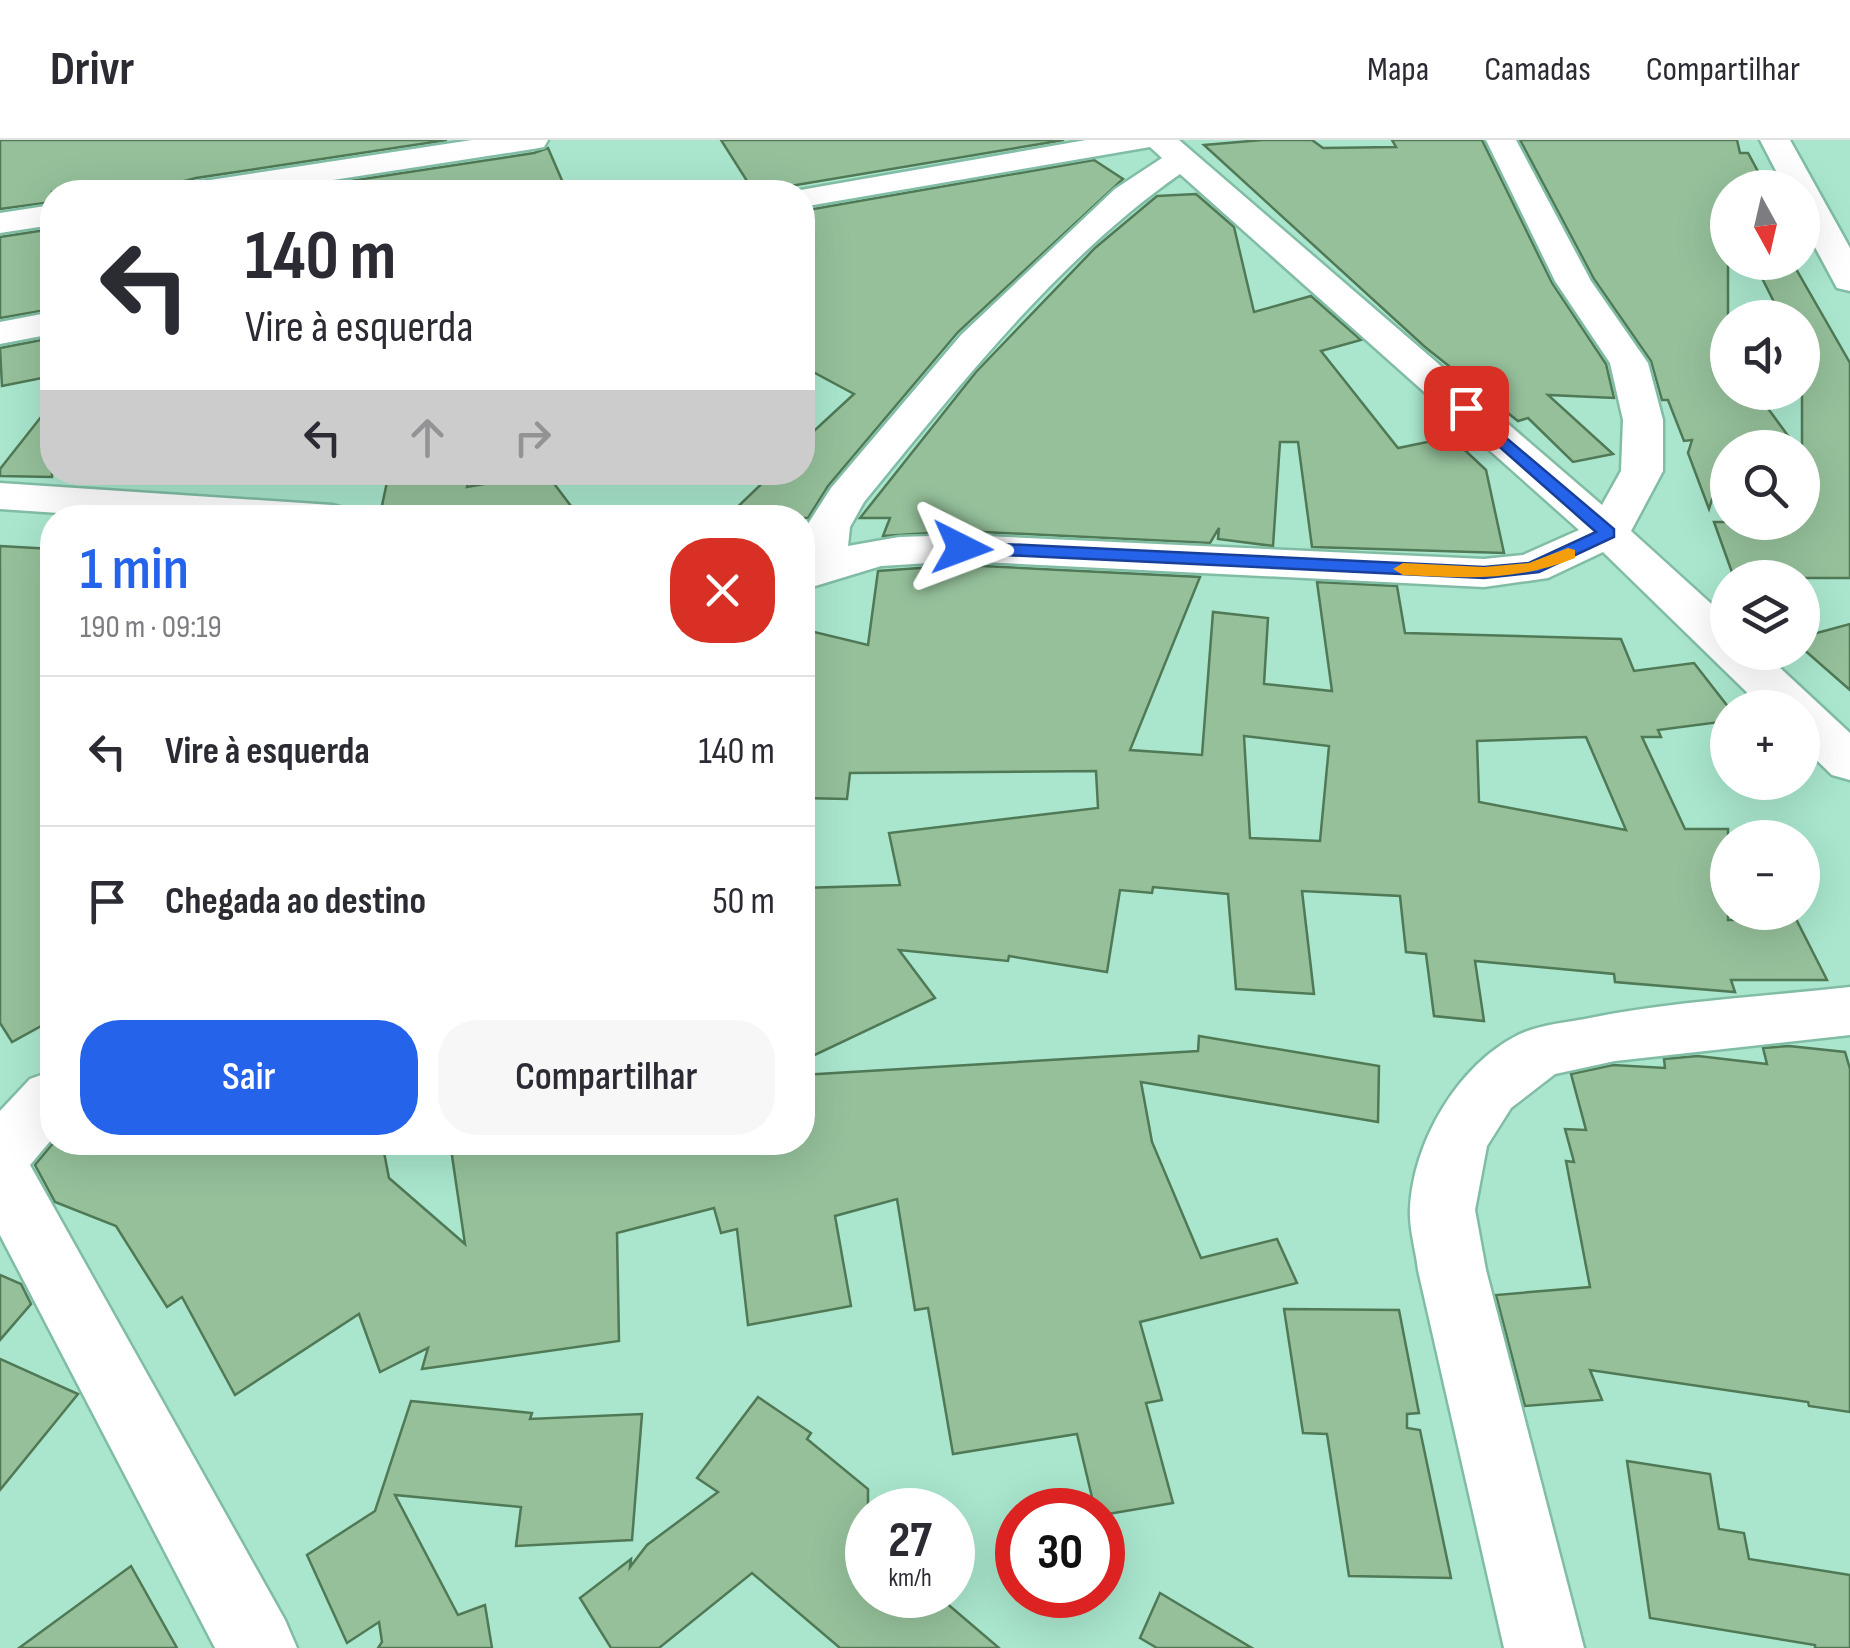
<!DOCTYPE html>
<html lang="pt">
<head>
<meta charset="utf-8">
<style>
	:root { --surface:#fff; --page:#f7f7f7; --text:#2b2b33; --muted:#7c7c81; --line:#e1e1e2; --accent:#2563eb }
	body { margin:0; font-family:"Sofia Sans Condensed",sans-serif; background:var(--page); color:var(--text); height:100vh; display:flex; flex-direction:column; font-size:38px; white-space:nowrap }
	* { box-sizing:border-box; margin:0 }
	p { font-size:32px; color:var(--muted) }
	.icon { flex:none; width:55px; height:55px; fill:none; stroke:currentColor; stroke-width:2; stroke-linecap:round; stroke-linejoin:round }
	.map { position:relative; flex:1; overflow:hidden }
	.details { position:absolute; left:40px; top:365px; width:775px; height:650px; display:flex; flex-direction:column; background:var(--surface); border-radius:40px; box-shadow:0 10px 40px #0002 }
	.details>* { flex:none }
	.top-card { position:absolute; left:40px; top:40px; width:775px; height:305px; border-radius:40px; box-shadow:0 10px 40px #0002; background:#fff; color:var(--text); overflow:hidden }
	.needle { width:65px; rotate:172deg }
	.fabs { position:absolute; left:1710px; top:30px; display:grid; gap:20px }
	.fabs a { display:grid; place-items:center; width:110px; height:110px; border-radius:50%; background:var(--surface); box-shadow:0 10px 40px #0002; font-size:50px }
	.speed { position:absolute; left:845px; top:1348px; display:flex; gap:20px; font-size:50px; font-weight:700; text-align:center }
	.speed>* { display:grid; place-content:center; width:130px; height:130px; border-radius:50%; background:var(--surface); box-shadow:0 10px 40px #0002; line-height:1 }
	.speed small { font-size:25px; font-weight:400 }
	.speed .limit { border:15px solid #d22; background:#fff; color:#111 }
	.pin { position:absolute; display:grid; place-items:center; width:85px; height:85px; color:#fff; margin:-42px; border-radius:20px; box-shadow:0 5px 15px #0006 }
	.me { position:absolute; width:110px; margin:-55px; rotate:93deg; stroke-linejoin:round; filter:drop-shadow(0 0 8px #0008) }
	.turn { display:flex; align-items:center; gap:35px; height:210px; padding:0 40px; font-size:45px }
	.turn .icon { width:130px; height:130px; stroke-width:2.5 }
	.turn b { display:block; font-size:70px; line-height:85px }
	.lanes { display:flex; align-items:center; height:95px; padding:0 40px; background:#0003; justify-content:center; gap:50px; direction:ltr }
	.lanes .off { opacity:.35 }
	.round { display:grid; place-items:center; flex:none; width:105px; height:105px; border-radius:40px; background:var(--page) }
	.overview { display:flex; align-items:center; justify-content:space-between; height:170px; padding:0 40px }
	h1 { font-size:60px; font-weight:600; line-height:75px; color:var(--accent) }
	.primary-button { display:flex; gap:20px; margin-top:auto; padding:20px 40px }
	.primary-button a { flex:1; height:115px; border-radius:40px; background:var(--accent); color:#fff; font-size:40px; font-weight:600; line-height:115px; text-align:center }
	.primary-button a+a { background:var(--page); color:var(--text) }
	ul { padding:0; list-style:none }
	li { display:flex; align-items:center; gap:30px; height:150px; padding:0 40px; border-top:2px solid var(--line) }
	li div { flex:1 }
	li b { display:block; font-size:38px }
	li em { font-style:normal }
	header { display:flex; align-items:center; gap:60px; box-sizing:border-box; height:140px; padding:0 50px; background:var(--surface); border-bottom:2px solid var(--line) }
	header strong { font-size:48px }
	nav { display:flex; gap:55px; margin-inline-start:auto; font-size:35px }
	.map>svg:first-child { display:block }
	.building { fill:#95c09a; stroke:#507955; stroke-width:2.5; fill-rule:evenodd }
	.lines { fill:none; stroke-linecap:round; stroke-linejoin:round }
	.minor-casing { stroke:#81bda5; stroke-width:5 }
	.major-casing { stroke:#81bda5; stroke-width:5 }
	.minor { fill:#fff; fill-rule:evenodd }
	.major { fill:#fff; fill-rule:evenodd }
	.route { fill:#2563eb; stroke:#184099; stroke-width:2.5 }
	.slow { fill:#f59e0b }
</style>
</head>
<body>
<header>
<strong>Drivr</strong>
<nav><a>Mapa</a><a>Camadas</a><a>Compartilhar</a></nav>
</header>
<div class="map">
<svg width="1850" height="1508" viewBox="0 0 1850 1508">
	<rect width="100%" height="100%" fill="#a9e6cd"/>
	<g class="building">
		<polygon points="0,0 447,0 196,38 184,41 177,52 52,52 52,62 0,69"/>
		<polygon points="721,0 1064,0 754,52"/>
		<polygon points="1262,0 1312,0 1323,8 1396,7 1392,0 1482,0 1552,143 1606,224 1614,258 1548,255 1613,314 1573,322 1528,278 1518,281 1425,207 1204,5"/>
		<polygon points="1520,0 1737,0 1740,13 1748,13 1767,48 1728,48 1728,252 1756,252 1797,308 1728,308 1709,369 1688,313 1692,300 1684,301 1668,260 1662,260 1651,221 1594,139"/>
		<polygon points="548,8 567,52 277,52 534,13"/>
		<polygon points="1094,20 1123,39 958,192 828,346 808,378 726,378 774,332 802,332 802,302 854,254 802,226 802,71"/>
		<polygon points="1196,54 1234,87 1254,172 1311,156 1361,200 1321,211 1398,308 1451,297 1486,330 1504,413 1312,407 1298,302 1280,302 1273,406 1218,399 1219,388 1210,403 962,391 883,396 890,378 860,378 976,232 1095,108 1157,56"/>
		<polygon points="52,89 52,169 0,178 0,97"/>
		<polygon points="1754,122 1792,122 1850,223 1850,438 1734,438 1714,382 1802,382 1802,178 1782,178"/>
		<polygon points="52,198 52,236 2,246 0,208"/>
		<polygon points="52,263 52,337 0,336 0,329"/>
		<polygon points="546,333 580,378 380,375 387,342 469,337 467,347"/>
		<polygon points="0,406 52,409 52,880 12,902 0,883"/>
		<path d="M 962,425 L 1200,437 L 1130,610 L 1202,615 L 1213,472 L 1268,478 L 1264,544 L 1332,551 L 1317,442 L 1397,446 L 1405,493 L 1621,499 L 1634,531 L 1694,523 L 1729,568 L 1728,581 L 1658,590 L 1661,597 L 1642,597 L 1685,689 L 1728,689 L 1728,780 L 1796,779 L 1827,840 L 1731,840 L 1735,852 L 1615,842 L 1614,834 L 1475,821 L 1484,881 L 1434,876 L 1426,814 L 1406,812 L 1400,756 L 1302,751 L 1314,854 L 1236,849 L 1228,754 L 1153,747 L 1152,753 L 1120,750 L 1107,832 L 1009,816 L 1008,821 L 899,810 L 935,858 L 802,921 L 802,748 L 900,745 L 889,693 L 1098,668 L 1096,631 L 850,633 L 847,659 L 802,658 L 802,489 L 868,505 L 878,431 ZM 1244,596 L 1329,606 L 1320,701 L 1250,698 ZM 1586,597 L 1626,690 L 1479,662 L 1477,601 Z"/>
		<polygon points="1850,484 1850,550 1802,508 1802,497"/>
		<polygon points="1199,896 1379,926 1378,982 1141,942 1152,1002 1201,1118 1277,1099 1297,1143 1140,1182 1162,1260 1146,1263 1173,1363 1102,1375 1102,1370 1095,1370 1077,1294 953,1314 928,1168 915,1170 897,1059 835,1076 851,1166 748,1185 737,1089 721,1093 714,1068 617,1093 619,1201 422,1229 428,1208 380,1232 359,1174 235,1255 182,1157 167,1167 116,1086 55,1062 35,1025 54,1002 129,1002 149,1010 155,1002 382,1002 389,1038 465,1104 450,1002 802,1002 802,935 1198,911"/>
		<polygon points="1789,906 1845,912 1850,929 1850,1272 1809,1266 1808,1262 1590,1230 1602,1260 1525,1266 1496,1155 1590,1147 1566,1021 1574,1022 1565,989 1586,990 1571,934 1613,925 1665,928 1664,919 1698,916 1767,924 1763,908"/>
		<polygon points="0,1135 21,1144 31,1164 0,1200"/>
		<polygon points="1284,1169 1399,1170 1419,1273 1407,1274 1407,1288 1420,1290 1451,1438 1349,1436 1327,1294 1303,1293"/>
		<polygon points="0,1219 78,1254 0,1350"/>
		<polygon points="758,1257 811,1293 807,1299 868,1349 868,1455 937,1455 999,1508 840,1508 752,1433 659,1508 611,1508 580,1458 631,1419 630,1427 647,1405 718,1352 697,1338"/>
		<polygon points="411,1261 532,1273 530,1279 642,1274 632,1400 516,1406 521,1367 395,1355 458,1475 485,1465 492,1508 378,1508 382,1502 379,1482 347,1503 307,1415 375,1371"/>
		<polygon points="1627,1321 1710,1334 1719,1389 1744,1393 1749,1419 1850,1435 1850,1508 1815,1508 1815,1505 1650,1478"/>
		<polygon points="131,1426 177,1508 19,1508"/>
		<polygon points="1160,1453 1252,1508 1157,1508 1140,1498"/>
	</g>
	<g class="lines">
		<defs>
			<g id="minor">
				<polygon points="472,0 548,0 544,7 533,9 256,52 181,52 185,45 197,42"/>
				<path d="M 1086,0 L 1179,0 L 1602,365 L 1621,331 L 1623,280 L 1610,223 L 1555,141 L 1486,0 L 1516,0 L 1591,141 L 1648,223 L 1663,280 L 1663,331 L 1631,391 L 1728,479 L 1728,512 L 1763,512 L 1850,593 L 1850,640 L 1832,635 L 1802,606 L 1802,568 L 1763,568 L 1603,412 L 1548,438 L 1484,447 L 962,421 L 881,426 L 802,450 L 806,387 L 831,348 L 961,195 L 1115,49 L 1162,18 L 1150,7 L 802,67 L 802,52 L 789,52 ZM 1180,34 L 1579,390 L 1523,415 L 1484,419 L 962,395 L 899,397 L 848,406 L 850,387 L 864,362 C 959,246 1057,120 1180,34 Z"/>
				<polygon points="52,65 52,85 0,93 0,73"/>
				<polygon points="52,172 52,194 0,204 0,182"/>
				<polygon points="0,343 332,365 347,369 353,378 132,378 0,369"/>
				<path d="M 1850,847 L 1850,895 L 1615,921 L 1555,934 L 1511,968 L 1487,1006 L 1475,1070 L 1486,1130 L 1584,1508 L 1504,1508 L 1418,1130 C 1416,1111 1409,1089 1410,1070 C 1413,1002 1457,926 1518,895 C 1538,885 1563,883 1585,879 C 1671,861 1762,857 1850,847 Z"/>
				<polygon points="52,931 52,999 30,1025 285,1480 297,1508 215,1508 0,1095 0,971 30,939"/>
			</g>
			<polygon id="major" points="1760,0 1790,0 1850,108 1850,151 1837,148 1802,83 1802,48 1785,48"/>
		</defs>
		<use href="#minor" class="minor-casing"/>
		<use href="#major" class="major-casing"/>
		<use href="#minor" class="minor"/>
		<use href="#major" class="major"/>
	</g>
	<polygon class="route" points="1466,264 1614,389 1614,397 1539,432 1484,438 962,413 953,408 962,402 1484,427 1529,423 1596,392 1460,272 1457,268"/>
	<path class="slow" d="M 1568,408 L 1575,410 L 1575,418 C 1515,442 1466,438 1403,435 L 1393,429 L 1403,423 L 1484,427 L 1529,423 Z"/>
</svg>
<div class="fabs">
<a><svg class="needle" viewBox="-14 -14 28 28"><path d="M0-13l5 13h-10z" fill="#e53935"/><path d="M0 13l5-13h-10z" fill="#7c7c81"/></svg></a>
<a><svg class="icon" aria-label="sound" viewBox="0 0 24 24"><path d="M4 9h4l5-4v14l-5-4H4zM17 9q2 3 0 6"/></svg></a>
<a><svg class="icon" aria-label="search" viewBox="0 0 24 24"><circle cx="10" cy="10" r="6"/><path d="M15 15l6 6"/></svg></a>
<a><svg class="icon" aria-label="layers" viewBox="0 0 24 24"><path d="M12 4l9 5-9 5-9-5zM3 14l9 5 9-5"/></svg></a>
<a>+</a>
<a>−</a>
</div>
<div class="speed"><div>27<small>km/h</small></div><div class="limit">30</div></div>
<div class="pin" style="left:1466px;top:268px;background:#d93025"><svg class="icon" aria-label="arrive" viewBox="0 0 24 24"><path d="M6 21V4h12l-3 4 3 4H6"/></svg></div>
<svg class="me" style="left:962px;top:408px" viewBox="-20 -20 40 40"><path d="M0-17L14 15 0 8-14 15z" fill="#2563eb" stroke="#fff" stroke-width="4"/></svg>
<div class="top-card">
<div class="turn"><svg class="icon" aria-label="left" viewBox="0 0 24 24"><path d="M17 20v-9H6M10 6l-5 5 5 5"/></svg><div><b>140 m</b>Vire à esquerda</div></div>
<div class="lanes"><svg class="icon" aria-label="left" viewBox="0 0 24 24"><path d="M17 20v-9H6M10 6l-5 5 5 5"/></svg><svg class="icon off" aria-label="ahead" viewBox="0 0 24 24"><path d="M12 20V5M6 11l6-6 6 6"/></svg><svg class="icon off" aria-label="right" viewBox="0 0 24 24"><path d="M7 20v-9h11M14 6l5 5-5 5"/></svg></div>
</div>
<section class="details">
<div class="overview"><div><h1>1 min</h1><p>190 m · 09:19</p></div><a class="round" style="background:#d93025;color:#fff"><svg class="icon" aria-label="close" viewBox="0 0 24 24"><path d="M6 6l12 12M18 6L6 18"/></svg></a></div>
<ul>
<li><svg class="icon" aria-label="left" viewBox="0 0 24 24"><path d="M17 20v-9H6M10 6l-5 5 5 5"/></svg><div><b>Vire à esquerda</b></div><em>140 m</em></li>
<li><svg class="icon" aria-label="arrive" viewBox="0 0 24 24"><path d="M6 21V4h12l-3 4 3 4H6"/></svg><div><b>Chegada ao destino</b></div><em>50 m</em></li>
</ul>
<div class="primary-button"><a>Sair</a><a>Compartilhar</a></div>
</section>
</div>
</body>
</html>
